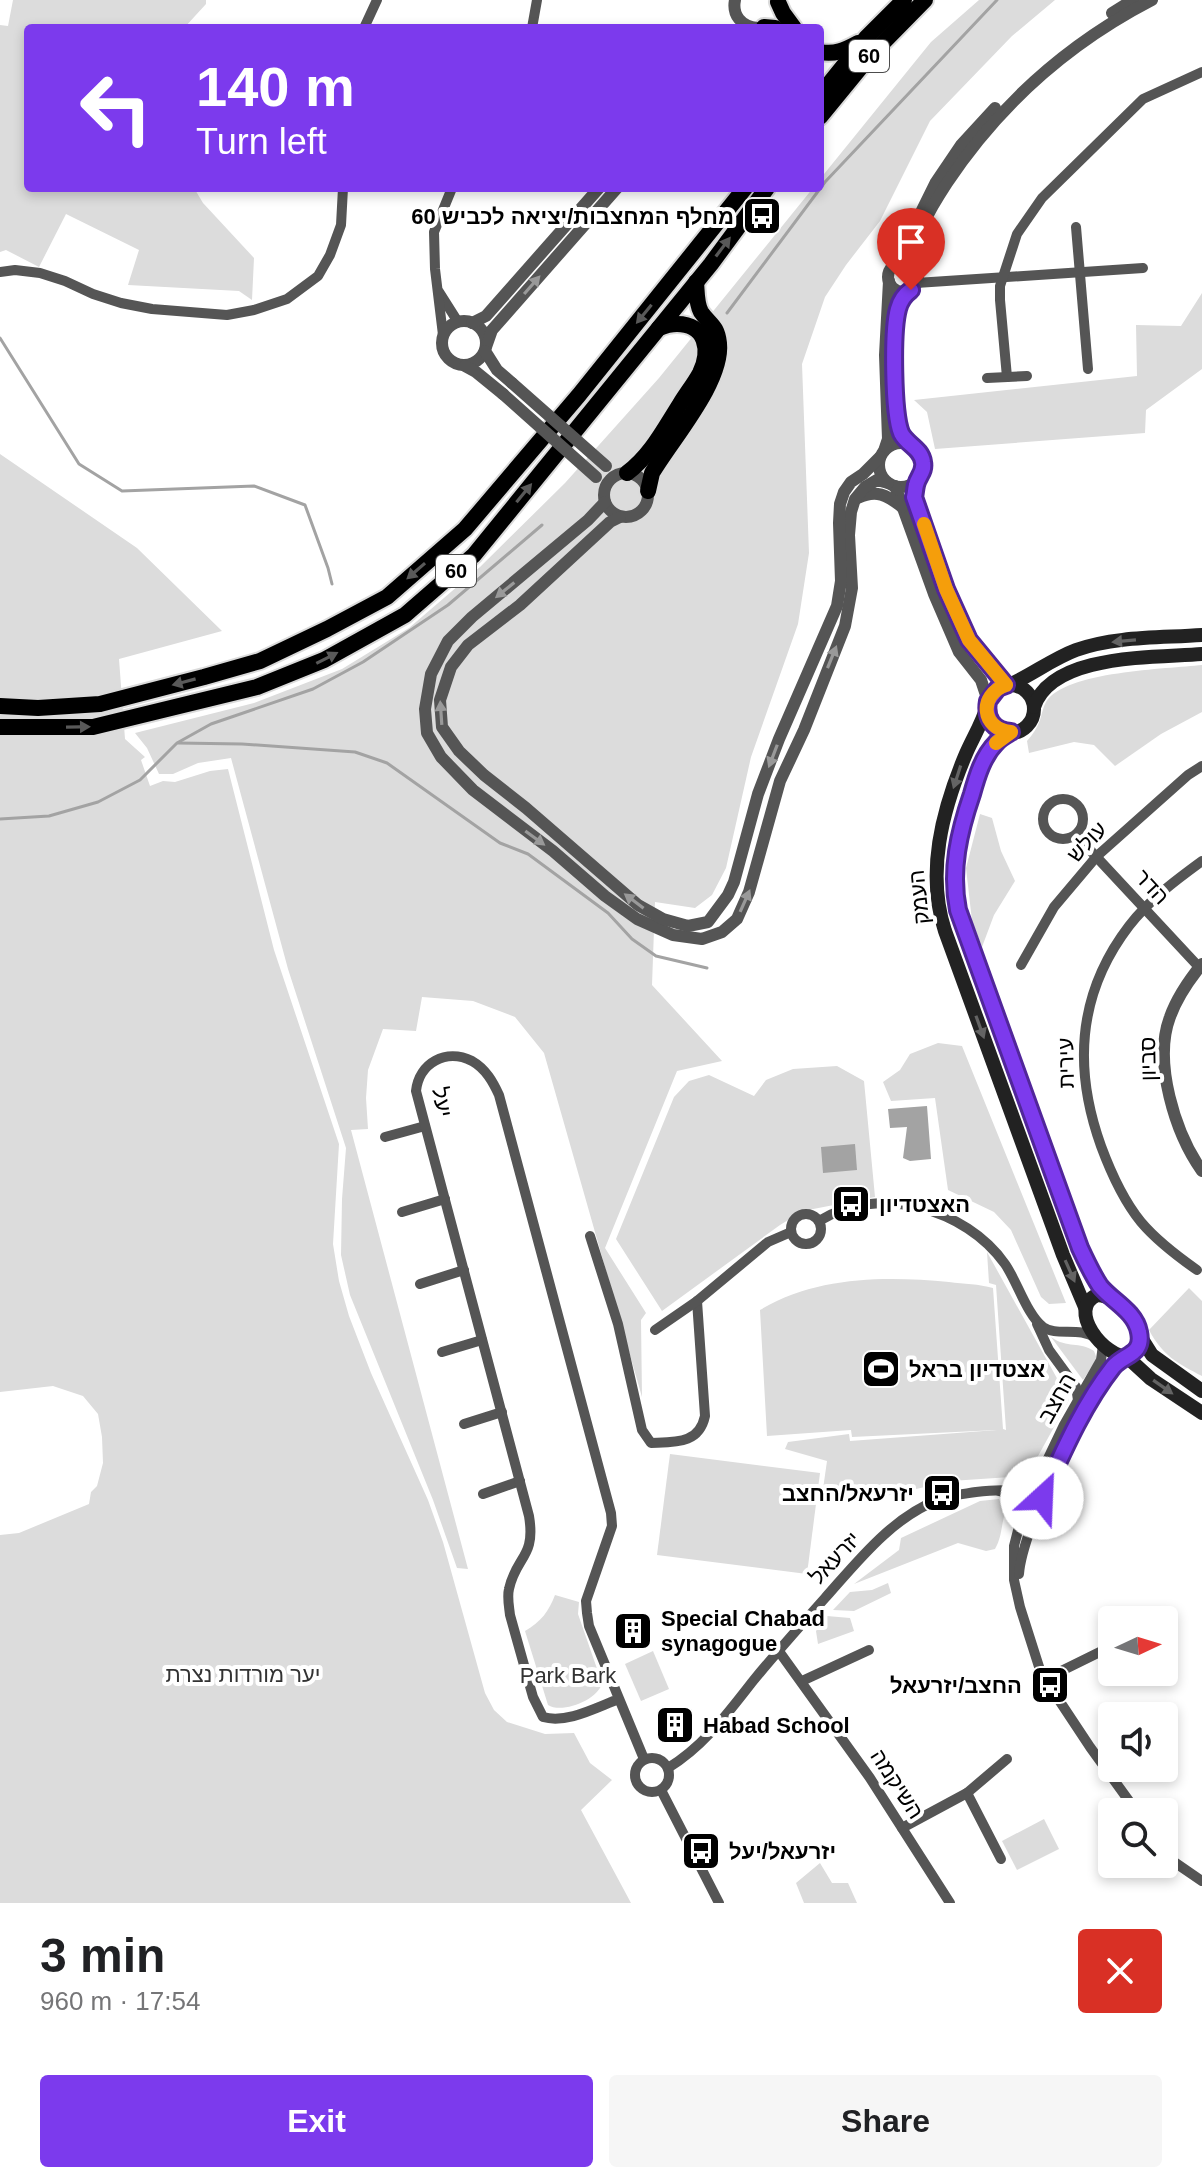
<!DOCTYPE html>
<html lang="en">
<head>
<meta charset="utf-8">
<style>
	:root { --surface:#fff; --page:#f6f6f6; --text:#202124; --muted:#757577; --accent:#7c3aed }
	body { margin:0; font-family:Helvetica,"Noto Sans Hebrew",sans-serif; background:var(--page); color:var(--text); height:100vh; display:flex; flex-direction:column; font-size:30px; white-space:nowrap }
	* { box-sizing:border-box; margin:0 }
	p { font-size:26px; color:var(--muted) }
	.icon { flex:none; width:44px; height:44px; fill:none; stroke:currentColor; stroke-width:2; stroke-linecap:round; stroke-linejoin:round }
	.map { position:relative; height:1903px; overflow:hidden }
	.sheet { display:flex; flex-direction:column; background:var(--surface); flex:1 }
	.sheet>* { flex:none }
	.top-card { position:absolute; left:24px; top:24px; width:800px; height:168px; border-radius:8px; box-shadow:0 4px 12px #0003; background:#7c3aed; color:#fff; overflow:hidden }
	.needle { width:52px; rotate:86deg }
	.tools { position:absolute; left:1098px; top:1606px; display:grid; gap:16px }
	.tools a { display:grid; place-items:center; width:80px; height:80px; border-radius:8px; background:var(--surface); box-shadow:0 4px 12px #0003; font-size:40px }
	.pin { position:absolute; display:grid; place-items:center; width:68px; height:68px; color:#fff; margin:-82px -34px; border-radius:50% 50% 50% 0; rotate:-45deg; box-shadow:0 0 8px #0007 }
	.pin .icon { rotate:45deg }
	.me { position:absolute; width:88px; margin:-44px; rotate:25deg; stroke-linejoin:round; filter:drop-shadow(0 0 6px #0008) }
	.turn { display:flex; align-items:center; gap:28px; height:168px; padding:0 40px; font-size:36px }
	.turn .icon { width:104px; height:104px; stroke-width:2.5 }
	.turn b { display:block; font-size:56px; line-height:68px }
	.round { display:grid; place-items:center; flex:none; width:84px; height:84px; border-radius:8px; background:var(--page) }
	.headline { display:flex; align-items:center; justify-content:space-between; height:136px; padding:0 40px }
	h1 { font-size:48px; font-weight:700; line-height:60px }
	.cta { display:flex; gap:16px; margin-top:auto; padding:16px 40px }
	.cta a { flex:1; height:92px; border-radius:8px; background:var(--accent); color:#fff; font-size:32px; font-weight:700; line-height:92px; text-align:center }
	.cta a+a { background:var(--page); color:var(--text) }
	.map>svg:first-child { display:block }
	.green { fill:#dcdcdc }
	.water { fill:#a3a3a3 }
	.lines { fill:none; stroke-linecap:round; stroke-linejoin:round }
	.stream { stroke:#a3a3a3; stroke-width:3 }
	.trunk-casing { stroke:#dbdbdb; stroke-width:20 }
	.minor { stroke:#555; stroke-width:10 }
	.tertiary { stroke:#555; stroke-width:12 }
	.secondary { stroke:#222; stroke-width:14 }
	.trunk { stroke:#000; stroke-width:16 }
	.tertiary-bridge { stroke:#555; stroke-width:12 }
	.oneway { fill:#595959 }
	.oneway2 { fill:#999 }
	.oneway3 { fill:#646464 }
	.route-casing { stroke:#51269a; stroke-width:20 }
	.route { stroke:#7c3aed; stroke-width:14 }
	.slow { stroke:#f59e0b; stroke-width:14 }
	.labels { text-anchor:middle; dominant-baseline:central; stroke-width:8; stroke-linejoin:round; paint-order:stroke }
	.shield { fill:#fff; stroke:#4c4c4c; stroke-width:2 }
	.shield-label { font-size:20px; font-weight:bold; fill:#000 }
	.poi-label { font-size:22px; font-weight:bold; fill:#000; stroke:#fff; text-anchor:start }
	.street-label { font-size:22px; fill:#000; stroke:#fff }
	.park-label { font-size:22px; fill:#333; stroke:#fff }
</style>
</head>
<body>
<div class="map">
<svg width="1202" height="1903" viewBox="0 0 1202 1903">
	<rect width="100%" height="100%" fill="#fff"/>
	<g class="green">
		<polygon points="13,0 206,0 206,4 184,28 28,28 28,188 194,188 203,203 254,258 252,300 239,291 128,285 139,250 66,214 39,267 6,250 0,252 0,25 8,26"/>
		<polygon points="979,0 1055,0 1012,36 930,121 880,221 846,265 825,297 802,364 809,553 798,624 751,757 726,868 712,895 695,908 655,902 652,985 722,1061 677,1071 605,1248 646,1313 641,1320 642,1397 544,1053 515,1017 473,1001 422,997 416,1031 383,1029 368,1070 366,1098 368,1129 351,1130 468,1569 457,1568 433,1500 350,1295 341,1255 342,1199 346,1148 288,969 231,758 198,763 173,774 159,774 147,748 135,733 254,703 342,669 409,628 480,567 565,483 659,378 813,188 820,188 820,179 931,42"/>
		<polygon points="1202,293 1202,369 1146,410 1145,433 935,449 927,412 914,400 1137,376 1136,325 1181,326"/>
		<polygon points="0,454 137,548 222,631 119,659 125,739 145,757 141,760 150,786 163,781 175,782 210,771 228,769 274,950 339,1144 333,1244 339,1281 349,1316 371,1373 428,1500 443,1542 485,1693 494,1710 507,1722 545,1734 574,1733 590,1763 612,1780 581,1810 631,1903 0,1903 0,1535 19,1533 89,1504 91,1492 97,1486 103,1463 102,1437 98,1414 83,1396 53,1386 0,1392"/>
		<path d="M 1202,665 L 1202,712 L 1161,734 L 1115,766 L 1094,745 L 1074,742 L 1029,753 L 1027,741 C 1033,734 1037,728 1040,720 C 1042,714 1043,707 1046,702 C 1065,671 1167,669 1202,665 Z"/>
		<polygon points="980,814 992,818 1001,851 1015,881 994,915 982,947 972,921 966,868"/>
		<polygon points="938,1043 962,1046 1066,1303 1049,1304 1041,1297 1011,1230 994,1212 948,1190 935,1098 891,1101 883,1082 900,1070 910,1054"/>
		<polygon points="837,1066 864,1081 875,1197 803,1211 780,1225 662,1311 616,1239 674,1097 689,1081 709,1075 754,1096 766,1080 793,1069"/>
		<path d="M 987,1252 L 1069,1400 L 1027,1476 L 951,1481 L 881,1497 L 822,1496 L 827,1461 L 785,1449 L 788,1442 L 849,1434 L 850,1441 L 997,1430 L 852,1437 L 851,1430 L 767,1436 L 760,1310 C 816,1276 886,1276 949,1282 C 964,1284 979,1284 993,1288 L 1003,1429 L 1006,1430 L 996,1285 L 989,1283 Z"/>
		<path d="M 1189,1288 L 1202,1301 L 1202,1376 C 1177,1363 1163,1356 1149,1330 Z"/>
		<path d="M 1051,1337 C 1068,1349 1079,1341 1094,1351 L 1097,1359 L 1083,1380 Z"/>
		<polygon points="670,1454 820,1473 807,1574 657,1555"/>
		<path d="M 999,1499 L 1005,1513 C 1001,1526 1002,1537 995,1549 L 986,1551 L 958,1543 L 854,1584 L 899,1550 L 901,1538 L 980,1501 Z"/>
		<polygon points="888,1583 891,1593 854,1611 833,1610 850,1592 872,1590"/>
		<path d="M 555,1595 L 579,1602 L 578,1614 L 602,1683 C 598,1700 562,1714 548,1705 L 525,1631 C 541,1622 549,1611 555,1595 Z"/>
		<polygon points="827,1616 850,1618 854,1631 818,1644 816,1631"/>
		<polygon points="653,1651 669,1689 641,1701 625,1664"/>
		<polygon points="1044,1819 1059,1849 1017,1870 1002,1841"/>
		<polygon points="820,1863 832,1883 848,1883 857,1903 804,1903 796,1883"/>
	</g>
	<g class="water">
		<polygon points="927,1106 931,1159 910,1161 903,1158 907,1127 890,1128 888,1109"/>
		<polygon points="855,1144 857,1170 823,1173 821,1147"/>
	</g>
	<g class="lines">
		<g class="stream">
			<polyline points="727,313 825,182 997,0"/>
			<polyline points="0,338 79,464 122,491 254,486 305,505 328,568 332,584"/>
			<polyline points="178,743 242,744 355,752 387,763 500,843 528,854 608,913 632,939 656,956 707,968"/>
			<polyline points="0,819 49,816 98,802 140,780 177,743 211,724 313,689 363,662 448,605 542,525"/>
		</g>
		<defs>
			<g id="trunk">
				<polyline points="778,2 783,13 794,28"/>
				<polyline points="764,27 775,28"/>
				<path d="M 820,52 C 835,55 845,50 858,43"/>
				<polyline points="820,95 866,38 904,0"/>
				<polyline points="820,117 870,56 925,0"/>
				<path d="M 627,473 C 651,455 664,429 680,404 C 686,394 694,384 700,373 C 711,350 706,324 677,324 C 671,324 664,326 659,328"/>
				<path d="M 648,491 L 652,473 C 672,439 723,382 719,343 C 717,325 710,325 701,312 C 696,303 697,291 696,282"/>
				<polyline points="0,706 38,708 100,704 204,677 260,661 327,629 387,597 465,529 579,395 745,188"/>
				<polyline points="0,727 93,727 257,687 324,660 405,615 474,555 711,264 767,188"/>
			</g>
		</defs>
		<use href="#trunk" class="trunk-casing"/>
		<g class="minor">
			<polyline points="364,28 377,0"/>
			<polyline points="532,28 537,0"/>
			<polyline points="1076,227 1088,369"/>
			<polyline points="0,272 15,270 40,273 65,281 93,294 121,303 152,309 227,315 254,310 287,299 318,276 330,255 341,225 343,188"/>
			<polyline points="916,283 1143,268"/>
			<polyline points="439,292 458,322"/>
			<polyline points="443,335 435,269 434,232 452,188"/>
			<polyline points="1007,377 1000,300 1000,286 1017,234 1042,198 1143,99 1202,72"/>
			<polyline points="987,378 1027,376"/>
			<circle cx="1063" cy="819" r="20"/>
			<polyline points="1076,835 1199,967"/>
			<polyline points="1021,965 1054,907 1097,856 1188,775 1202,766"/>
			<polyline points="385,1137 425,1126"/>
			<polyline points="402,1212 445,1199"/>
			<circle cx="806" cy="1229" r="15"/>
			<path d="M 819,1221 C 878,1184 966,1208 1005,1264 C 1017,1281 1027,1315 1043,1327 C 1057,1337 1079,1326 1096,1338"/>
			<path d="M 590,1236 L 618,1324 L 642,1430 L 651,1443 C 676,1442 699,1444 705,1416 L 697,1301"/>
			<path d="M 1197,1270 C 1177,1256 1157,1241 1141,1222 C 1123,1200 1111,1173 1101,1146 C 1073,1068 1077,994 1129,926 C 1149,900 1176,880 1202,861"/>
			<polyline points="420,1284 464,1270"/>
			<polyline points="1037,1324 1049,1350 1076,1387 1078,1400"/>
			<polyline points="655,1330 697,1301 768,1242 791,1232"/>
			<polyline points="1103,1345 1101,1360 1064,1425 1023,1511 1014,1546 1014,1580 1020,1607 1041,1673 1090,1747 1137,1812"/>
			<polyline points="442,1352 482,1340"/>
			<polyline points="464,1424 502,1412"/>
			<path d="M 999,1491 C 1014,1495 1017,1507 1020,1521"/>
			<polyline points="483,1494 520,1481"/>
			<path d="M 1019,1574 C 1022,1529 1090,1383 1124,1357"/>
			<polyline points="778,1650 870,1778 950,1903"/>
			<polyline points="1045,1679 1112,1646"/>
			<polyline points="802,1681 869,1650"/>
			<path d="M 619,1699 C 597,1707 567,1724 543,1717 L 533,1697 L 510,1615 C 509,1606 507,1597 509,1589 C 516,1556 536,1558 529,1516 L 416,1091 C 419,1063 446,1048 472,1061 C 486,1069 493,1082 499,1095 L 611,1513 L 612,1526 L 586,1601 L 587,1613 L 589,1626 L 644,1759"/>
			<circle cx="652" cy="1775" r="17"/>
			<path d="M 668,1768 C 704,1746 727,1714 753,1681 C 776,1653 801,1625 825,1598 C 858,1561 892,1517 940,1499 C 952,1495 964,1494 976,1492 C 1000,1489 1020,1489 1042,1498"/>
			<polyline points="661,1790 719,1903"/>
			<polyline points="967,1793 1001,1859"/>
			<polyline points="902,1828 967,1793 1007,1759"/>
			<polyline points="1164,1855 1202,1881"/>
		</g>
		<g class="tertiary">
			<path d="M 735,0 C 732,15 741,26 757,28"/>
			<polyline points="1112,13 1133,0"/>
			<circle cx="903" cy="277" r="15"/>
			<polyline points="895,265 936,182 961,145 995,108"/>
			<path d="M 914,268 C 913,236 930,209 947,183 C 999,105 1069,43 1152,0"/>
			<polyline points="907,291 901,300 897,312 893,352 900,430 909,444"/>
			<circle cx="464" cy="343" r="22"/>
			<polyline points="472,323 486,316 599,188"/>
			<polyline points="486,347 492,330 617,188"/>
			<polyline points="485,351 497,370 512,383"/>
			<polyline points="465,366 476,372 503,394"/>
			<circle cx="901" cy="465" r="22"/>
			<polyline points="884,451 888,439 885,355 889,281"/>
			<circle cx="626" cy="495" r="22"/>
			<polyline points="916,482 914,497 946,589 969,640 1006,685"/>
			<polyline points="895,486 934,594 959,652 981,680 988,701"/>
			<path d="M 858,498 C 876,489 887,495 902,507"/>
			<polyline points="605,502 588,520 472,617 448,641 431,674 425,709 427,733 441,757 473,790 553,851 605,896 637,919 673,935 702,939 722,932 737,919 749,892 780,781 804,730 845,626 852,588 849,535 851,512 855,499 865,487 877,480 888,483"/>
			<polyline points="620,517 610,522 520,605 468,645 451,667 440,700 442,727 459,751 484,775 526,808 638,905 663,919 688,926 708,922 728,895 734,882 758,794 779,739 837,606 841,581 839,523 840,504 844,492 851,482 863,474 880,457"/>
			<path d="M 1202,964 C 1189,980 1177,997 1170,1017 C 1153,1062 1175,1133 1202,1171"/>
		</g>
		<g class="secondary">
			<path d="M 1009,685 C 1032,675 1052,659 1076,650 C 1115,636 1161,638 1202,635"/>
			<circle cx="1010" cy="709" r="24"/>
			<path d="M 987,706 C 982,724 972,739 965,756 C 942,811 926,873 945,931 L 1063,1255 L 1085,1307"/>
			<path d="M 1034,707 C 1052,653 1155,658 1202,654"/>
			<path d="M 1011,732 C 987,746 980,769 972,794 C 958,838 948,880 963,925 L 1080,1248 L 1097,1282 L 1110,1297"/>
			<path d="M 1097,1295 C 1123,1296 1158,1337 1129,1357 C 1104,1358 1066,1309 1097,1295 Z"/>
			<polyline points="1140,1336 1152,1355 1202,1391"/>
			<polyline points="1127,1357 1151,1379 1202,1413"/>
		</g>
		<use href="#trunk" class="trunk"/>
		<g class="tertiary-bridge">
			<polyline points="512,383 606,466"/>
			<polyline points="503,394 596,477"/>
		</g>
	</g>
	<defs><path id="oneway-solid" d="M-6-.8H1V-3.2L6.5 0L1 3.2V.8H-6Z" transform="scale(2)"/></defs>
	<g class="oneway">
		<use href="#oneway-solid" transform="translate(723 247) rotate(-53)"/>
		<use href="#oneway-solid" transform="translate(644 314) rotate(129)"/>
		<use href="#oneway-solid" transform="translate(524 493) rotate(-51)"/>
		<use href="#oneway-solid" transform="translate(416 571) rotate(139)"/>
		<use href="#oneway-solid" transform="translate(327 658) rotate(-27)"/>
		<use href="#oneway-solid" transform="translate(184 682) rotate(165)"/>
		<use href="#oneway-solid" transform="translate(78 727) rotate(-1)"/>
	</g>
	<g class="oneway2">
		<use href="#oneway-solid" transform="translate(532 285) rotate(-49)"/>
		<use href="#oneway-solid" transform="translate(505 590) rotate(141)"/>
		<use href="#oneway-solid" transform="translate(832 657) rotate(-68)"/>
		<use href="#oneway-solid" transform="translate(441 713) rotate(-94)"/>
		<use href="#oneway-solid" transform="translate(773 756) rotate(111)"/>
		<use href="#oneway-solid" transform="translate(535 838) rotate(36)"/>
		<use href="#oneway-solid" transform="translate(634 901) rotate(-143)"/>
		<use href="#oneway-solid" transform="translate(745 901) rotate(-66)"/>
	</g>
	<g class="oneway3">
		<use href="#oneway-solid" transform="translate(1124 641) rotate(175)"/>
		<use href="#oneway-solid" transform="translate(957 777) rotate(108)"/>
		<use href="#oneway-solid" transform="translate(980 1027) rotate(70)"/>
		<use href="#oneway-solid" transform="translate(1070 1271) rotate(66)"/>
		<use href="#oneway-solid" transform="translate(1163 1387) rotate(35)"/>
	</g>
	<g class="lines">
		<defs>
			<path id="route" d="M 911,290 C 904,295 900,301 898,309 C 892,331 893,413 901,433 C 907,445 921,448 923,462 C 925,472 918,476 916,485 C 915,489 915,493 914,497 L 946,589 L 969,640 L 1006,685 L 998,688 L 988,701 C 985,718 993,731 1011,732 C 1006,735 1000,738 996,743 C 983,756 977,776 972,794 C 959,832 950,870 958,910 L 1080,1248 C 1086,1261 1092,1274 1100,1286 C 1112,1301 1135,1311 1139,1332 C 1144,1355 1124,1354 1113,1367 C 1083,1405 1062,1454 1042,1498"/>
		</defs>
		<use href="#route" class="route-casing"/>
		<use href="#route" class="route"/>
		<path class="slow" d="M 924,524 L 946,589 L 969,640 L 1006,685 C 978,695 981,729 1011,732 L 996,743"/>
	</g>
	<defs>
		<symbol id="bus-square" viewBox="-11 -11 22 22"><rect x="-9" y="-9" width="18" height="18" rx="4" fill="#000" stroke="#fff"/><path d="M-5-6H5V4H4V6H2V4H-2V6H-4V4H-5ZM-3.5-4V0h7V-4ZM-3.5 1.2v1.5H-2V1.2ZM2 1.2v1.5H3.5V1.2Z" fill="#fff"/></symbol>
		<symbol id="stadium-square" viewBox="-11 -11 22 22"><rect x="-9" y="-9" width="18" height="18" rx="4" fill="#000" stroke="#fff"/><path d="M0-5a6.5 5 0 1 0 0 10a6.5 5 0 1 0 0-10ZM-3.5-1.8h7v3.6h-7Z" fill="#fff"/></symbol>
		<symbol id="building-square" viewBox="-11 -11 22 22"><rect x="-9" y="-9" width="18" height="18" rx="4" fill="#000" stroke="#fff"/><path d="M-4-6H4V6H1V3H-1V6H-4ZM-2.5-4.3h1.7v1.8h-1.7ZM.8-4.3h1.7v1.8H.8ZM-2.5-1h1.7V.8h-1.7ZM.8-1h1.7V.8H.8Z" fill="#fff"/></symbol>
	</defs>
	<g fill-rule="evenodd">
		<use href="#bus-square" x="740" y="194" width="44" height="44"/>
		<use href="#bus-square" x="829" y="1182" width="44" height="44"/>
		<use href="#stadium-square" x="859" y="1347" width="44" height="44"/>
		<use href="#bus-square" x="920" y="1471" width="44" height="44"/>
		<use href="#building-square" x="611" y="1609" width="44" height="44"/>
		<use href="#bus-square" x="1028" y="1663" width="44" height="44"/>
		<use href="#building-square" x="653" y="1703" width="44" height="44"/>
		<use href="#bus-square" x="679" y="1829" width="44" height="44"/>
	</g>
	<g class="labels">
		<g class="shield">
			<rect x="849" y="40" width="40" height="32" rx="6"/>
			<rect x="436" y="555" width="40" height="32" rx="6"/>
		</g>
		<g class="shield-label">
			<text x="869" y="56">60</text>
			<text x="456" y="571">60</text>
		</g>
		<g class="poi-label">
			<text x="734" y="216" text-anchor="end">מחלף המחצבות/יציאה לכביש 60</text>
			<text x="879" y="1204">האצטדיון</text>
			<text x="909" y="1369">אצטדיון בראל</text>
			<text x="914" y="1493" text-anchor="end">יזרעאל/החצב</text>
			<text x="661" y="1618">Special Chabad<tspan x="661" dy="25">synagogue</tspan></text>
			<text x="1022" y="1685" text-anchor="end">החצב/יזרעאל</text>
			<text x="703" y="1725">Habad School</text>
			<text x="729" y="1851">יזרעאל/יעל</text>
		</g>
		<g class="street-label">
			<text transform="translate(1087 842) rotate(-46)">עולש</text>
			<text transform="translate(1152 887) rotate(47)">הדר</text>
			<text transform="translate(919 897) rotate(-96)">העמק</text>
			<text transform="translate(1148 1059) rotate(-91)">סביון</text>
			<text transform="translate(1066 1063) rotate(-91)">עירית</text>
			<text transform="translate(442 1102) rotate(80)">יעל</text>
			<text transform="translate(1057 1398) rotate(-61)">החצב</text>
			<text transform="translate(835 1558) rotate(-47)">יזרעאל</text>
			<text transform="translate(897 1784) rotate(57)">השיקמה</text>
		</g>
		<g class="park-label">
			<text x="243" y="1674">יער מורדות נצרת</text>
			<text x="568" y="1675">Park Bark</text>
		</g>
	</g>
</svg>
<div class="tools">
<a><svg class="needle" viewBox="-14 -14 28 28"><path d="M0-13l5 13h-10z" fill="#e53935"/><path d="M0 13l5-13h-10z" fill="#757577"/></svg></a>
<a><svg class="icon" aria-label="sound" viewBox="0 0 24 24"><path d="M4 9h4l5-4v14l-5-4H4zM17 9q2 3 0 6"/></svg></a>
<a><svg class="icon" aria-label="search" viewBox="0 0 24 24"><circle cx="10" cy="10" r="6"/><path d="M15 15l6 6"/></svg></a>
</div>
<div class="pin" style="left:911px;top:290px;background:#d93025"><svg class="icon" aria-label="arrive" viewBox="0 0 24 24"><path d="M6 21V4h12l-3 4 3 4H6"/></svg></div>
<svg class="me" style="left:1042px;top:1498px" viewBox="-20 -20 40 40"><circle r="19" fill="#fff"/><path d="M0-13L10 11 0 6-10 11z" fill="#7c3aed"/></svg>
<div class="top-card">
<div class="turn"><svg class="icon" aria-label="left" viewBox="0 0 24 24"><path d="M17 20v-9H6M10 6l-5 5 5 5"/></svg><div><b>140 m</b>Turn left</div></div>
</div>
</div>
<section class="sheet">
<div class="headline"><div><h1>3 min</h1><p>960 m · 17:54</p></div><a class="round" style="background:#d93025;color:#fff"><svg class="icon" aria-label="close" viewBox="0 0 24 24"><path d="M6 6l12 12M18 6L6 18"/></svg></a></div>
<div class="cta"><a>Exit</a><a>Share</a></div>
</section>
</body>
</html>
